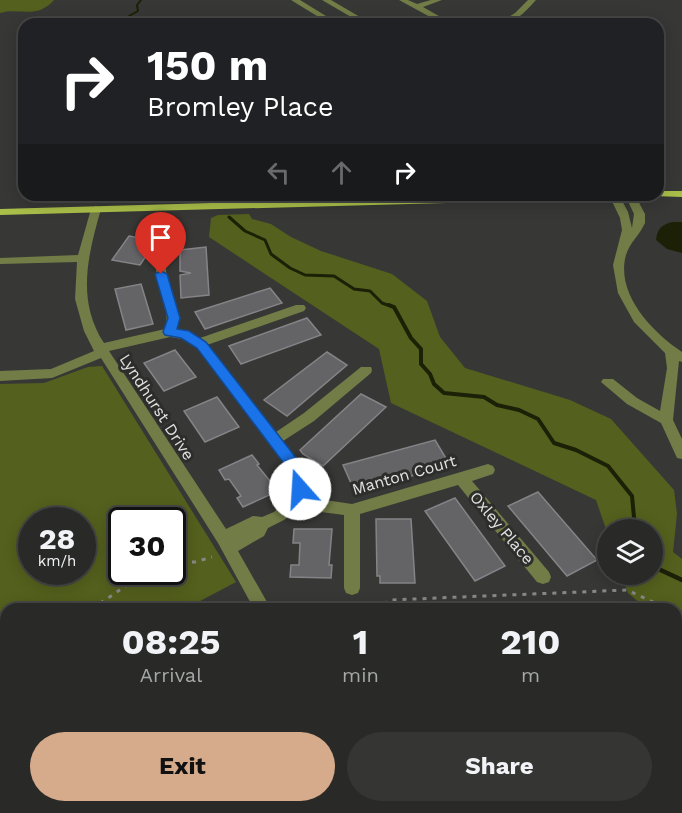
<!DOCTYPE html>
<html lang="en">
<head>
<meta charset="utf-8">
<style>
	:root { --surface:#292a28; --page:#353634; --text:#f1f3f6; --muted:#a5a7a8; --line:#454645; --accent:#d6ab8b }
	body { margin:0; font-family:"Work Sans",sans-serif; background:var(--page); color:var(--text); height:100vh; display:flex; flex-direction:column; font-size:22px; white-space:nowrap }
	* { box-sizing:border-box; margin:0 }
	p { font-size:20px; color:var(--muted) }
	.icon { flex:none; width:33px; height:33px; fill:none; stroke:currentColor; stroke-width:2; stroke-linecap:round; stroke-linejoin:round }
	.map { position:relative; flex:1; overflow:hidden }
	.drawer { position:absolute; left:0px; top:603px; width:682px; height:210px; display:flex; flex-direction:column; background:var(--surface); border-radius:18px 18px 0 0; box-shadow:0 3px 15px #0003,0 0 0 2px var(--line) }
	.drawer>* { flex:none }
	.guide { position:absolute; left:18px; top:18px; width:646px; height:183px; border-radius:18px; box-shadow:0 3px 15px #0003,0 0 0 2px var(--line); background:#202124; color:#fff; overflow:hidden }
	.controls { position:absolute; left:597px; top:519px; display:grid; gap:12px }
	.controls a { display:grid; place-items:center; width:66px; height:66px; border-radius:50%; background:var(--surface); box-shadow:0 3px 15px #0003,0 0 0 2px var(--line); font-size:30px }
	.speed { position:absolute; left:18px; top:507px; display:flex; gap:12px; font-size:30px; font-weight:700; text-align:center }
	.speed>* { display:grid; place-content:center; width:78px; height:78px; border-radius:50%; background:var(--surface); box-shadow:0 3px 15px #0003,0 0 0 2px var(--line); line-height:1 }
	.speed small { font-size:15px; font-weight:400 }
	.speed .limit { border:3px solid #111; border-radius:9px; background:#fff; color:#111 }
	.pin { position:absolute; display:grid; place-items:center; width:51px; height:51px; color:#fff; margin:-62px -26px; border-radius:50% 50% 50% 0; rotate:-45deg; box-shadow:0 0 6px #0007 }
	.pin .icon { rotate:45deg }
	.me { position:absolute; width:66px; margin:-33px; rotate:341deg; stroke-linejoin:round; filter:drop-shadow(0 0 4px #0008) }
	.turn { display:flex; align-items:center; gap:21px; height:126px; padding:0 30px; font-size:27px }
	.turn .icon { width:78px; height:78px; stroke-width:2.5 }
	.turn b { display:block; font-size:42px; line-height:51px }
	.lanes { display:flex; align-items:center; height:57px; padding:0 30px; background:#0003; justify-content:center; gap:30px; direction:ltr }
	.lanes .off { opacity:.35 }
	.eta { display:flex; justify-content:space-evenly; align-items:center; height:102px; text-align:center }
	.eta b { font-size:36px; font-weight:700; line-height:42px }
	.button { display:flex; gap:12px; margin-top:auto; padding:12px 30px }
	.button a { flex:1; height:69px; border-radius:36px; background:var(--accent); color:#111; font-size:24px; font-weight:700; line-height:69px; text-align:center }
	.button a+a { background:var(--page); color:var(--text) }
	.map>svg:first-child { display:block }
	.green { fill:#54601d; fill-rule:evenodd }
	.water { fill:#1c2006 }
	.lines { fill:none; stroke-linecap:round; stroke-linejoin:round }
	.stream-far3 { stroke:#1c2006; stroke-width:2 }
	.stream-far2 { stroke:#1c2006; stroke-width:3 }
	.stream-far1 { stroke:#1c2006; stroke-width:4 }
	.stream { stroke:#1c2006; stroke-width:4.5 }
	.building { fill:#646366; stroke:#858387; stroke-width:1.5 }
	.path { stroke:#898987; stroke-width:3; stroke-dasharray:4 6; stroke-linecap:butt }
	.minor { fill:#717c47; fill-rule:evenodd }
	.major { fill:#a9be49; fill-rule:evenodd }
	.route { fill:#1a73e8; stroke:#114b97; stroke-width:1.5 }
	.labels { text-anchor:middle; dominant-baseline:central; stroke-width:6; stroke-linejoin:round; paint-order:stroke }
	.street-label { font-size:16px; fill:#e2e2e0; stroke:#2d2e2b }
</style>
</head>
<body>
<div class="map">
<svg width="682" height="813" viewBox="0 0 682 813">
	<rect width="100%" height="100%" fill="#373835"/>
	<g class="green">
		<path d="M 0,0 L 54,0 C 36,20 21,7 0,13 Z"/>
		<polygon points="249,214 252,219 271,224 291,237 321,251 392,274 427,301 440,337 465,368 570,400 611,419 674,490 677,514 673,552 682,559 682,637 677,633 676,609 647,609 628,593 622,575 652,574 652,530 608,530 607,532 596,500 391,403 379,349 209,237 211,218 218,215"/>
		<path d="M 102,366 L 236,582 L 185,609 L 6,609 L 6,704 L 0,707 L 0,384 L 44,383 L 88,367 ZM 32,520 L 82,520 L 82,572 L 32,572 ZM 172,520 L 172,572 L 122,572 L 122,520 Z"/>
	</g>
	<path class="water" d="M 673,222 L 682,222 L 682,253 L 667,249 L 656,240 C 657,228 663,224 673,222 Z"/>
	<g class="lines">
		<polyline class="stream-far3" points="129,24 129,16 138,11 137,5 141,0"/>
		<polyline class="stream-far2" points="229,217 245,231 265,240 271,254 290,268 305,275 334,276 354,289 370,291 382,303 393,307"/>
		<polyline class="stream-far1" points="389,305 394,307 411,338 421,349 421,364 430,374 434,384 444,393 484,397 497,405 519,410 538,419 554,443 576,450 608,466 632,496 635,528"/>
		<g class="stream">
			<polyline points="635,527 635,530"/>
			<polyline points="652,566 682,580"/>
		</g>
	</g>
	<g class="building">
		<polygon points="129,236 156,241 140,265 112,260"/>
		<polygon points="206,247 209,295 181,298 180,275 191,273 180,271 180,250"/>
		<polygon points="141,284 153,324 126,330 115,289"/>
		<polygon points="270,288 282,303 205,329 195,312"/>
		<polygon points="307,318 321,335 241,364 229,346"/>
		<polygon points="175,350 196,377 164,391 144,363"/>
		<polygon points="327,352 347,365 287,416 264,400"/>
		<polygon points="361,394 386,407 323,466 303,454 300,450"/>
		<polygon points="217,397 239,427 205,442 184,411"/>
		<polygon points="435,440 450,465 355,492 343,465"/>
		<polygon points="252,455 259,464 257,465 278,491 243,507 237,498 241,496 229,479 225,480 219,470"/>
		<polygon points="538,492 597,560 567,576 508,506"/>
		<polygon points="455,498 505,566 475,581 425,511"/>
		<polygon points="376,519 411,519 415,583 380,583 380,576 377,576"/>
		<polygon points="294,529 332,529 329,565 332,565 331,578 290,577 291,565 299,565 300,543 293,543"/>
	</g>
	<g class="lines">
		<g class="path">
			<polyline points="172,562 195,562 212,557"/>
			<polyline points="92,609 146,572"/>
			<polyline points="375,609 390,600 627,590 668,609"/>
			<polyline points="676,613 682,615"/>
			<polyline points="0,660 6,657"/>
		</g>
		<g class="minor">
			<polygon points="291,0 300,0 339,24 330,24"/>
			<polygon points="322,0 331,0 372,24 363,24"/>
			<polygon points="399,0 408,0 417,4 431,0 442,0 423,7 453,24 443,24"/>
			<path d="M 528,0 L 536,0 C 525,12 515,24 498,24 L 515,13 Z"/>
			<path d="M 609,195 L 619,195 L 628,212 L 632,228 L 634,214 L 625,195 L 635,195 L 645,214 L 645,223 C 639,236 630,242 626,255 C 615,294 653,333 682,352 L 682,362 L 679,361 L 673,420 L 682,439 L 682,459 L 677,458 L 661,423 L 627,404 L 601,382 L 603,379 L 613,379 L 637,398 L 660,411 L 667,368 L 665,353 L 634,322 L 618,293 L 613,265 L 622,230 L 620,218 Z"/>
			<path d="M 96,206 L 101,209 C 88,255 76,300 104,343 L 165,329 C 174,299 143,279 163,247 C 167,242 168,240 173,238 L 178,241 C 175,246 171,252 168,258 C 159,282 184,305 177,329 L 190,332 L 200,338 L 296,305 L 304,305 L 306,308 L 304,311 L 207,345 L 276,432 L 304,413 L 361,367 L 371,367 L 372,370 L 371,373 L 314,421 L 283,441 C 296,458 312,474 305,497 L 352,504 L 488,464 L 493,466 L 495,470 L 493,474 L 472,481 L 549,572 L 551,577 L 549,582 L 543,584 L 537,582 L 458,485 L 360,514 L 360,588 L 358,593 L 352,595 L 346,593 L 344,588 L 344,515 L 298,509 L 284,520 L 268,528 L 264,536 L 238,551 L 271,609 L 254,609 L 218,543 L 101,358 L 52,378 L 0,381 L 0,371 L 51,369 L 94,351 L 84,331 L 75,299 L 77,262 L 0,264 L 0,258 L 78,255 L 91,209 ZM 170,337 L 182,339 L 197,348 L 290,472 L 293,489 L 289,499 L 274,512 L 262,517 L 253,516 L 226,529 L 109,351 Z"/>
			<polygon points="24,807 51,807 48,813 21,813"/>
			<polygon points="68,807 88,807 90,813 70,813"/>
			<polygon points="366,807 387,807 390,813 369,813"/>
		</g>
		<g class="major">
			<polygon points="658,191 682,191 682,197 654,196 658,195"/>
			<polygon points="503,195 636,195 630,198 0,215 0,209"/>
		</g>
	</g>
	<polygon class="route" points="161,271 167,274 180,318 177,329 189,331 206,342 300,463 308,478 306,493 295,493 289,470 197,348 181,338 165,335 163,332 168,318 155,274"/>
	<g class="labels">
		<g class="street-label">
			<text transform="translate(157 407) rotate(57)">Lyndhurst Drive</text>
			<text transform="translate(404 475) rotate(-16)">Manton Court</text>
			<text transform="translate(502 528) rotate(50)">Oxley Place</text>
		</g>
	</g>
</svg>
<div class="controls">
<a><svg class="icon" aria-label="layers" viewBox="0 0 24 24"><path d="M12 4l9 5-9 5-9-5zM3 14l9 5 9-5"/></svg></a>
</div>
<div class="speed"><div>28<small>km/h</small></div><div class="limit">30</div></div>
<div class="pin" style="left:161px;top:274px;background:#d93025"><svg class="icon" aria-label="arrive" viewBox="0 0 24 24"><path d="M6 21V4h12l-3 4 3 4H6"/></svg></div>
<svg class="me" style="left:300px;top:489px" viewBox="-20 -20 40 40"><circle r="19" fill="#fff"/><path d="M0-13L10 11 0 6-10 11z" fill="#1a73e8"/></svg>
<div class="guide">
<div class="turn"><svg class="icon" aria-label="right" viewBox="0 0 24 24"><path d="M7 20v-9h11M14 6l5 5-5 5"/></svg><div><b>150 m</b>Bromley Place</div></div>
<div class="lanes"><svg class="icon off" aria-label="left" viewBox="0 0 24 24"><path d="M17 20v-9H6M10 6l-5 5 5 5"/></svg><svg class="icon off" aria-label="ahead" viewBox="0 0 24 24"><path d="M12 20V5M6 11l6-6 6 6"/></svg><svg class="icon" aria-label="right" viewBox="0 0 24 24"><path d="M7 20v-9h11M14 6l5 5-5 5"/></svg></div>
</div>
<section class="drawer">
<div class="eta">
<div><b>08:25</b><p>Arrival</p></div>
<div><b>1</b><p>min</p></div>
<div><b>210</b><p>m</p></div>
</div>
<div class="button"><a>Exit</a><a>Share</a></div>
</section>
</div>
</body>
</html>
